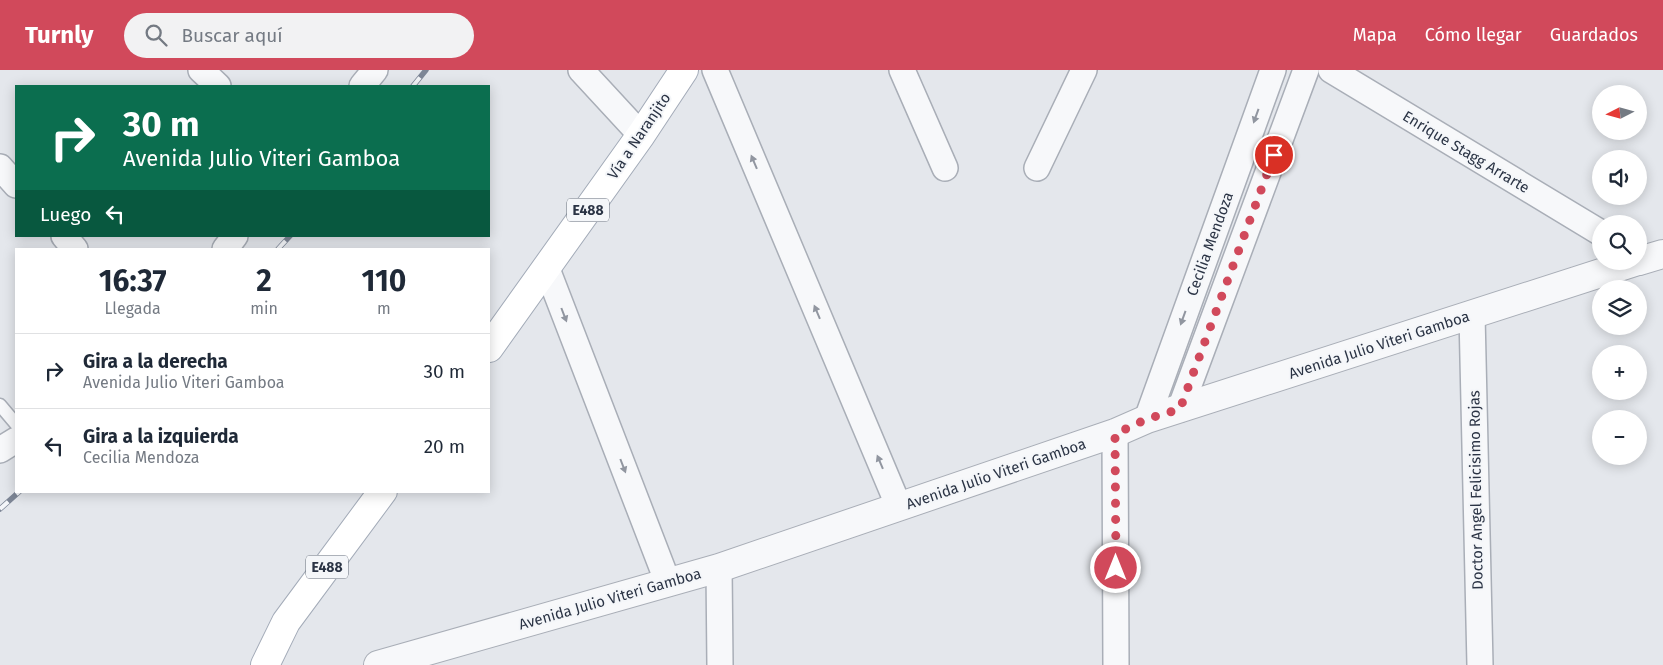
<!DOCTYPE html>
<html lang="es">
<head>
<meta charset="utf-8">
<style>
	:root { --surface:#fff; --page:#f2f2f3; --text:#1f2937; --muted:#747a83; --line:#e0e1e3; --accent:#d1495b }
	body { margin:0; font-family:"Fira Sans",sans-serif; background:var(--page); color:var(--text); height:100vh; display:flex; flex-direction:column; font-size:19px; white-space:nowrap }
	* { box-sizing:border-box; margin:0 }
	p { font-size:16px; color:var(--muted) }
	.icon { flex:none; width:28px; height:28px; fill:none; stroke:currentColor; stroke-width:2; stroke-linecap:round; stroke-linejoin:round }
	.map { position:relative; flex:1; overflow:hidden }
	.details { position:absolute; left:15px; top:178px; width:475px; height:245px; display:flex; flex-direction:column; background:var(--surface); border-radius:0px; box-shadow:0 2px 12px #0003 }
	.details>* { flex:none }
	.guide { position:absolute; left:15px; top:15px; width:475px; height:152px; border-radius:0px; box-shadow:0 2px 12px #0003; background:#0b6e4f; color:#fff; overflow:hidden }
	.needle { width:32px; rotate:264deg }
	.controls { position:absolute; left:1592px; top:15px; display:grid; gap:10px }
	.controls a { display:grid; place-items:center; width:55px; height:55px; border-radius:50%; background:var(--surface); box-shadow:0 2px 12px #0003; font-size:25px }
	.pin { position:absolute; display:grid; place-items:center; width:42px; height:42px; color:#fff; margin:-21px; border:2px solid #fff; border-radius:50%; box-shadow:0 1px 5px #0007 }
	.me { position:absolute; width:55px; margin:-28px; rotate:0deg; stroke-linejoin:round; filter:drop-shadow(0 0 4px #0008) }
	.turn { display:flex; align-items:center; gap:18px; height:105px; padding:0 25px; font-size:22px }
	.turn .icon { width:65px; height:65px; stroke-width:2.5 }
	.turn b { display:block; font-size:35px; line-height:42px }
	.then { display:flex; align-items:center; height:48px; padding:0 25px; background:#0003; gap:10px; font-size:19px }
	.eta { display:flex; justify-content:space-evenly; align-items:center; height:85px; text-align:center }
	.eta b { font-size:30px; font-weight:700; line-height:35px }
	ul { padding:0; list-style:none }
	li { display:flex; align-items:center; gap:15px; height:75px; padding:0 25px; border-top:1px solid var(--line) }
	li div { flex:1 }
	li b { display:block; font-size:19px }
	li em { font-style:normal }
	header { display:flex; align-items:center; gap:30px; box-sizing:border-box; height:70px; padding:0 25px; background:var(--accent); color:#fff }
	header strong { font-size:24px }
	nav { display:flex; gap:28px; margin-inline-start:auto; font-size:18px }
	.search { width:350px; height:45px; background:var(--page); display:flex; align-items:center; gap:12px; box-sizing:border-box; padding:0 18px; border-radius:28px; color:var(--muted); font-size:19px }
	.map>svg:first-child { display:block }
	.lines { fill:none; stroke-linecap:round; stroke-linejoin:round }
	.service-casing { stroke:#a9aeb7; stroke-width:15 }
	.minor-casing { stroke:#a9aeb7; stroke-width:28 }
	.tertiary-casing { stroke:#a9aeb7; stroke-width:30 }
	.primary-casing { stroke:#a3abb8; stroke-width:30 }
	.service { stroke:#f7f8fa; stroke-width:12 }
	.minor { stroke:#f7f8fa; stroke-width:25 }
	.tertiary { stroke:#f7f8fa; stroke-width:28 }
	.primary { stroke:#fff; stroke-width:28 }
	.rail-casing { stroke:#7d8696; stroke-width:5.5 }
	.rail { stroke:#f4f6f9; stroke-width:4; stroke-dasharray:11; stroke-linecap:butt }
	.oneway { fill:#9196a0 }
	.route { stroke:#d1495b; stroke-width:9; stroke-dasharray:0 16.2 }
	.labels { text-anchor:middle; dominant-baseline:central; stroke-width:4; stroke-linejoin:round; paint-order:stroke }
	.shield { fill:#f4f6f9; stroke:#676e7b; stroke-width:1 }
	.shield-label { font-size:14px; font-weight:bold; fill:#2b3445 }
	.street-label { font-size:15px; fill:#2b3445; stroke:#f4f6f9 }
</style>
</head>
<body>
<header>
<strong>Turnly</strong>
<div class="search"><svg class="icon" aria-label="search" viewBox="0 0 24 24"><circle cx="10" cy="10" r="6"/><path d="M15 15l6 6"/></svg>Buscar aquí</div>
<nav><a>Mapa</a><a>Cómo llegar</a><a>Guardados</a></nav>
</header>
<div class="map">
<svg width="1663" height="595" viewBox="0 0 1663 595">
	<rect width="100%" height="100%" fill="#e4e7ec"/>
	<g class="lines">
		<defs>
			<polyline id="service" points="0,335 16,354"/>
			<g id="minor">
				<polyline points="201,0 218,16"/>
				<polyline points="581,0 641,65"/>
				<polyline points="715,0 899,437"/>
				<polyline points="902,0 945,98"/>
				<polyline points="1331,0 1601,163"/>
				<polyline points="362,16 375,0"/>
				<polyline points="0,97 16,115"/>
				<polyline points="1037,98 1084,0"/>
				<polyline points="64,166 75,179"/>
				<polyline points="225,179 235,166"/>
				<polyline points="547,199 668,513"/>
				<polyline points="1472,245 1480,595"/>
				<polyline points="1180,339 1306,0"/>
				<polyline points="1147,349 1273,0"/>
				<polyline points="1115,363 1116,595"/>
				<polyline points="0,380 16,370"/>
				<polyline points="719,498 720,595"/>
			</g>
			<g id="tertiary">
				<polyline points="1639,191 1663,184"/>
				<polyline points="378,595 719,498 1115,363 1147,349 1638,191"/>
			</g>
			<g id="primary">
				<polyline points="489,278 641,65 684,0"/>
				<polyline points="265,595 286,552 383,421"/>
			</g>
		</defs>
		<use href="#service" class="service-casing"/>
		<use href="#minor" class="minor-casing"/>
		<use href="#tertiary" class="tertiary-casing"/>
		<use href="#primary" class="primary-casing"/>
		<use href="#service" class="service"/>
		<use href="#minor" class="minor"/>
		<use href="#tertiary" class="tertiary"/>
		<use href="#primary" class="primary"/>
		<defs>
			<g id="rail">
				<polyline points="413,16 426,0"/>
				<polyline points="278,179 290,166"/>
				<polyline points="0,439 20,421"/>
			</g>
		</defs>
		<use href="#rail" class="rail-casing"/>
		<use href="#rail" class="rail"/>
	</g>
	<defs><path id="oneway-solid" d="M-6-.8H1V-3.2L6.5 0L1 3.2V.8H-6Z" transform="scale(1.25)"/></defs>
	<g class="oneway">
		<use href="#oneway-solid" transform="translate(1256 46) rotate(110)"/>
		<use href="#oneway-solid" transform="translate(754 92) rotate(-113)"/>
		<use href="#oneway-solid" transform="translate(817 242) rotate(-113)"/>
		<use href="#oneway-solid" transform="translate(564 245) rotate(69)"/>
		<use href="#oneway-solid" transform="translate(1183 248) rotate(110)"/>
		<use href="#oneway-solid" transform="translate(880 392) rotate(-113)"/>
		<use href="#oneway-solid" transform="translate(623 396) rotate(69)"/>
	</g>
	<g class="lines">
		<polyline class="route" points="1116,498 1115,364 1147,349 1180,339 1274,85"/>
	</g>
	<g class="labels">
		<g class="shield">
			<rect x="567" y="128.5" width="42" height="23" rx="4"/>
			<rect x="306" y="485.5" width="42" height="23" rx="4"/>
		</g>
		<g class="shield-label">
			<text x="588" y="140">E488</text>
			<text x="327" y="497">E488</text>
		</g>
		<g class="street-label">
			<text transform="translate(639 66) rotate(-56)">Vía a Naranjito</text>
			<text transform="translate(1466 82) rotate(31)">Enrique Stagg Arrarte</text>
			<text transform="translate(1210 174) rotate(-70)">Cecilia Mendoza</text>
			<text transform="translate(1379 275) rotate(-18)">Avenida Julio Viteri Gamboa</text>
			<text transform="translate(996 404) rotate(-19)">Avenida Julio Viteri Gamboa</text>
			<text transform="translate(1476 420) rotate(-91)">Doctor Angel Felicisimo Rojas</text>
			<text transform="translate(610 529) rotate(-16)">Avenida Julio Viteri Gamboa</text>
		</g>
	</g>
</svg>
<div class="controls">
<a><svg class="needle" viewBox="-14 -14 28 28"><path d="M0-13l5 13h-10z" fill="#e53935"/><path d="M0 13l5-13h-10z" fill="#747a83"/></svg></a>
<a><svg class="icon" aria-label="sound" viewBox="0 0 24 24"><path d="M4 9h4l5-4v14l-5-4H4zM17 9q2 3 0 6"/></svg></a>
<a><svg class="icon" aria-label="search" viewBox="0 0 24 24"><circle cx="10" cy="10" r="6"/><path d="M15 15l6 6"/></svg></a>
<a><svg class="icon" aria-label="layers" viewBox="0 0 24 24"><path d="M12 4l9 5-9 5-9-5zM3 14l9 5 9-5"/></svg></a>
<a>+</a>
<a>−</a>
</div>
<div class="pin" style="left:1274px;top:85px;background:#d93025"><svg class="icon" aria-label="arrive" viewBox="0 0 24 24"><path d="M6 21V4h12l-3 4 3 4H6"/></svg></div>
<svg class="me" style="left:1116px;top:498px" viewBox="-20 -20 40 40"><circle r="17" fill="#d1495b" stroke="#fff" stroke-width="3"/><path d="M0-11L8 9 0 5-8 9z" fill="#fff"/></svg>
<div class="guide">
<div class="turn"><svg class="icon" aria-label="right" viewBox="0 0 24 24"><path d="M7 20v-9h11M14 6l5 5-5 5"/></svg><div><b>30 m</b>Avenida Julio Viteri Gamboa</div></div>
<div class="then">Luego<svg class="icon" aria-label="left" viewBox="0 0 24 24"><path d="M17 20v-9H6M10 6l-5 5 5 5"/></svg></div>
</div>
<section class="details">
<div class="eta">
<div><b>16:37</b><p>Llegada</p></div>
<div><b>2</b><p>min</p></div>
<div><b>110</b><p>m</p></div>
</div>
<ul>
<li><svg class="icon" aria-label="right" viewBox="0 0 24 24"><path d="M7 20v-9h11M14 6l5 5-5 5"/></svg><div><b>Gira a la derecha</b><p>Avenida Julio Viteri Gamboa</p></div><em>30 m</em></li>
<li><svg class="icon" aria-label="left" viewBox="0 0 24 24"><path d="M17 20v-9H6M10 6l-5 5 5 5"/></svg><div><b>Gira a la izquierda</b><p>Cecilia Mendoza</p></div><em>20 m</em></li>
</ul>
</section>
</div>
</body>
</html>
